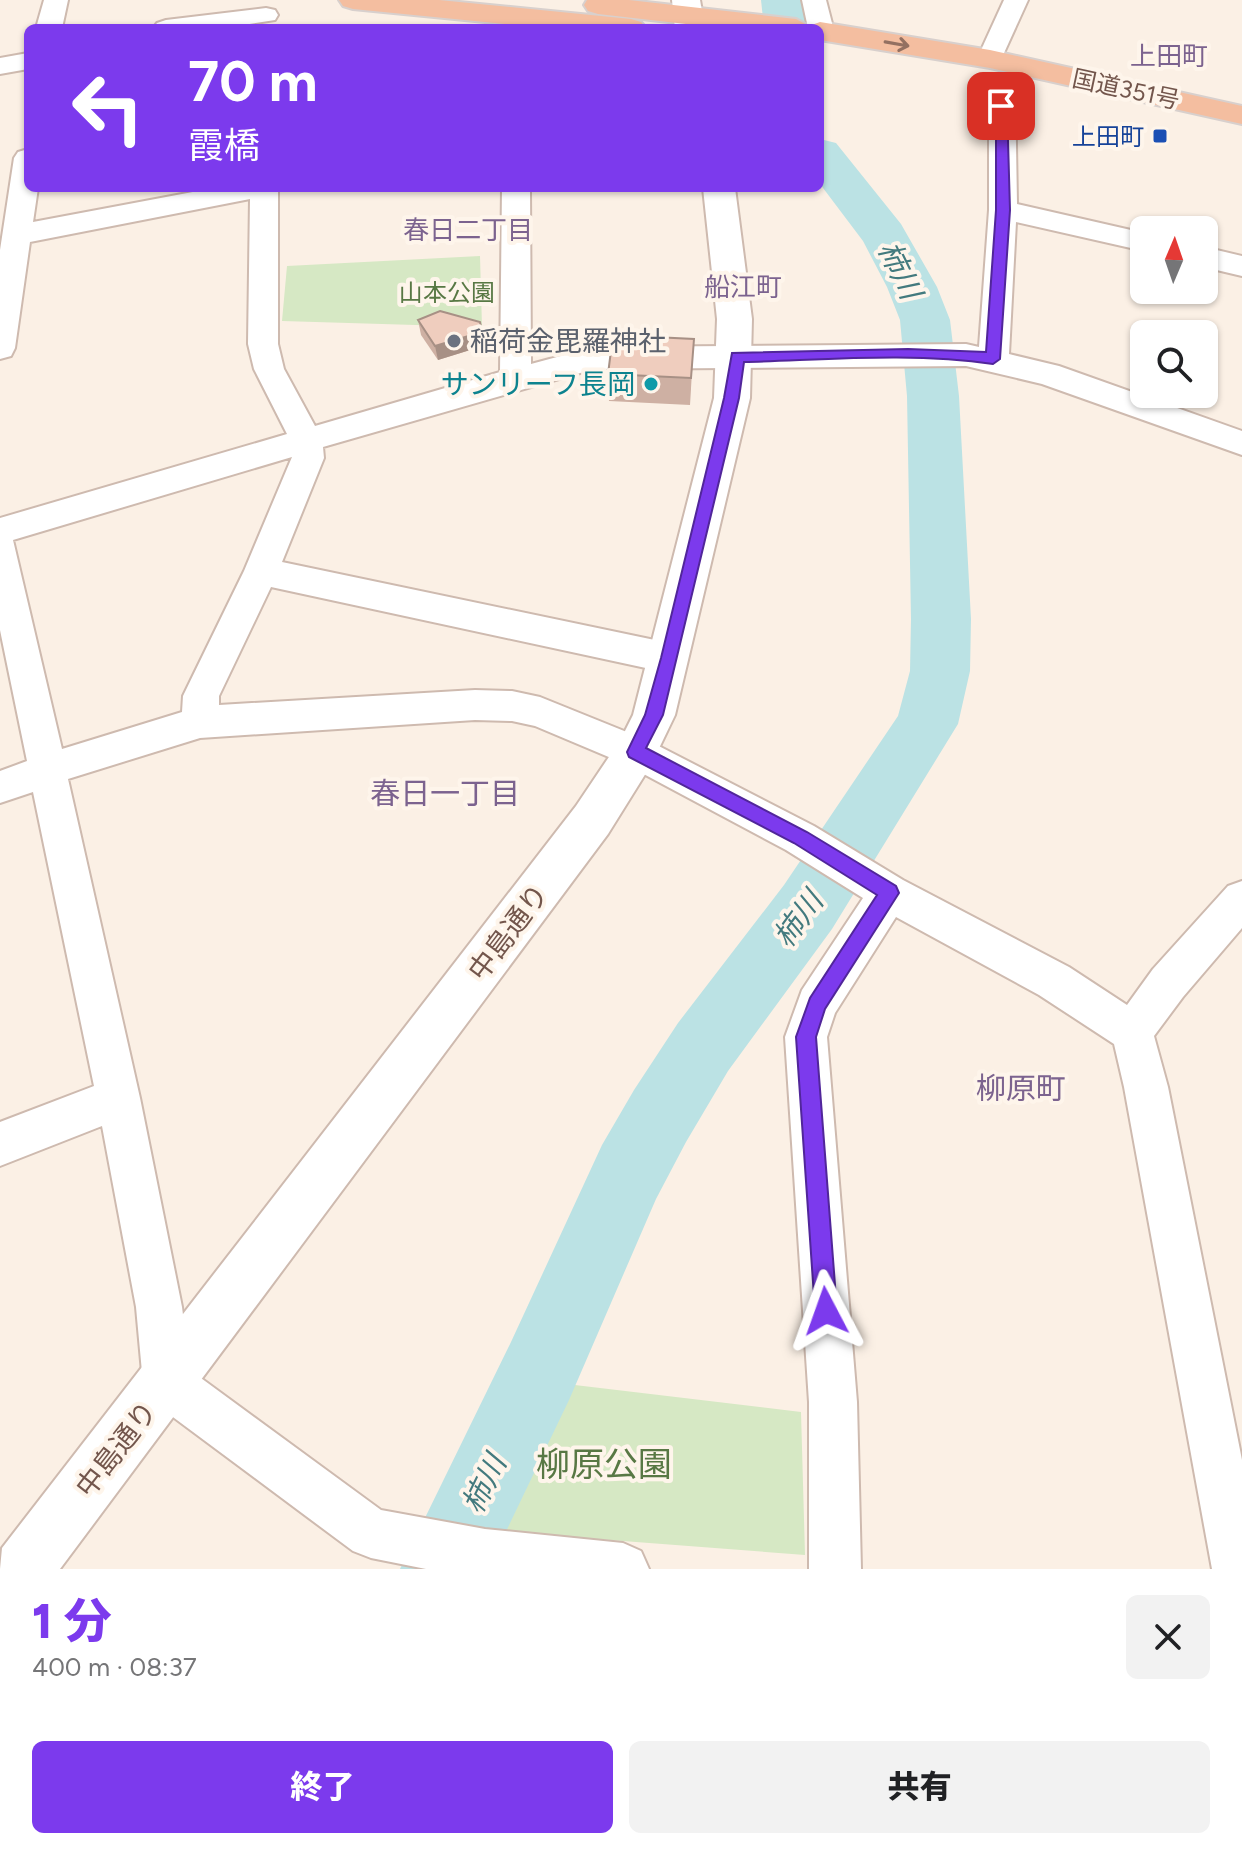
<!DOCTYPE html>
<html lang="ja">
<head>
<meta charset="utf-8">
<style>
	:root { --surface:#fff; --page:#f2f2f2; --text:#202124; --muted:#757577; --accent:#7c3aed }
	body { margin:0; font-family:Figtree,"Noto Sans JP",sans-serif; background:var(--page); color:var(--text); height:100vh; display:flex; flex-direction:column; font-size:30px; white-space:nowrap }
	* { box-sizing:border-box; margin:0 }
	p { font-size:26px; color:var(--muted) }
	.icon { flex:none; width:44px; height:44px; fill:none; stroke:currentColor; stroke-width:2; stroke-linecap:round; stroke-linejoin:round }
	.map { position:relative; height:1569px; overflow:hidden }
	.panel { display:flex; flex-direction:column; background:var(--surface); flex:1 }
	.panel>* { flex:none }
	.top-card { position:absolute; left:24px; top:24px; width:800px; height:168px; border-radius:12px; box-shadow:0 2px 6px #0004; background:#7c3aed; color:#fff; overflow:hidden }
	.needle { width:52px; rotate:2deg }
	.buttons { position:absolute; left:1130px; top:216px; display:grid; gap:16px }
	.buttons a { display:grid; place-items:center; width:88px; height:88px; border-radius:12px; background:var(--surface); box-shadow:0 2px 6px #0004; font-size:40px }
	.pin { position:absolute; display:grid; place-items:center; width:68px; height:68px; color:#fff; margin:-34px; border-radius:16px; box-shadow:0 4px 12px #0006 }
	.me { position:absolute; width:88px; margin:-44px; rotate:356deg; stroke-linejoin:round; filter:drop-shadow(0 0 6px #0008) }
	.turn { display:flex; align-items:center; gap:28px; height:168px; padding:0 32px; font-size:36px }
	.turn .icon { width:104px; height:104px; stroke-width:2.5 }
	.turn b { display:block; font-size:56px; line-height:68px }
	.round { display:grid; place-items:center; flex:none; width:84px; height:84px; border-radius:12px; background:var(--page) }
	.summary { display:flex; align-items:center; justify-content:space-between; height:136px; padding:0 32px }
	h1 { font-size:48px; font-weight:800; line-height:60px; color:var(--accent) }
	.cta { display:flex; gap:16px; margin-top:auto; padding:16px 32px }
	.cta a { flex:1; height:92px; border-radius:12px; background:var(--accent); color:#fff; font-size:32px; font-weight:800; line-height:92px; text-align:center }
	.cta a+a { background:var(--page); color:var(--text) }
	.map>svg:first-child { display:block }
	.green { fill:#d6e8c4 }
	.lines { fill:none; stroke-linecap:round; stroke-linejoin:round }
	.river { fill:#bbe2e4; fill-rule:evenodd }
	.minor-casing { stroke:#cebaaf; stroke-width:4 }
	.tertiary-casing { stroke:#cebaaf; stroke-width:4 }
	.trunk-casing { stroke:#d8d0cd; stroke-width:4 }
	.minor { fill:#fff; fill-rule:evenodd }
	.tertiary { fill:#fff; fill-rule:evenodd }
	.trunk { fill:#f4bea0; fill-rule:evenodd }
	.wall { fill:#ceb0a3 }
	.shaded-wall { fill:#a79085 }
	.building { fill:#efcdbe; stroke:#a79085; stroke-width:2 }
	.oneway { stroke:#937061 }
	.route { fill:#7c3aed; stroke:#51269a; stroke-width:2 }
	.transit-dot { fill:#1a4fb4; stroke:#fef5eb; stroke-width:3 }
	.worship-dot { fill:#6b7280; stroke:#fef5eb; stroke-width:3 }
	.culture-dot { fill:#0f9aa8; stroke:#fef5eb; stroke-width:3 }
	.labels { text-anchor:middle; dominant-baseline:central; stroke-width:8; stroke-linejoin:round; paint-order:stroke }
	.far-street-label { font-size:24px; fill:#73564c; stroke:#fef5eb }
	.far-transit-label { font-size:24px; fill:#164399; stroke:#fef5eb; text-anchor:end }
	.far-park-label { font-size:24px; fill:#587844; stroke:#fef5eb }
	.far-neighbourhood-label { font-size:26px; fill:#7c638f; stroke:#fef5eb }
	.worship-label { font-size:28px; fill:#5b616d; stroke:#fef5eb; text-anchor:start }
	.culture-label { font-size:28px; fill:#0d838f; stroke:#fef5eb; text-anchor:end }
	.street-label { font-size:28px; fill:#73564c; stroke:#fef5eb }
	.water-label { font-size:30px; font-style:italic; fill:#437a7e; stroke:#fef5eb }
	.neighbourhood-label { font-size:30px; fill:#7c638f; stroke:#fef5eb }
	.near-park-label { font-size:34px; fill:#587844; stroke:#fef5eb }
</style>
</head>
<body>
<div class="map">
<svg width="1242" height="1569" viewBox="0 0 1242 1569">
	<rect width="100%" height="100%" fill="#fbf0e5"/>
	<g class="green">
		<polygon points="480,256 482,327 282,321 287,266"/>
		<polygon points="558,1383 801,1412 805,1555 491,1531"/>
	</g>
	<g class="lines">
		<g class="river">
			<polygon points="761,0 803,0 806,28 764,28"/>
			<polygon points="820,139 836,143 901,224 937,287 950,320 959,396 971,619 970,671 958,724 832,929 728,1071 686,1142 656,1199 569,1400 488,1569 400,1569 511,1342 602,1145 634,1090 678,1023 784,885 898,716 910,671 911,619 907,396 900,320 887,287 863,241 820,184"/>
		</g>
		<defs>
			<g id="minor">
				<polygon points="44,0 68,0 62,28 36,28"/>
				<polygon points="802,0 826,0 834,31 830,36 820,38 820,28 808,28"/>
				<polygon points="1004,0 1028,0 999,64 981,64 977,59"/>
				<polygon points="266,8 275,10 278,15 275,20 224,28 153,28 157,23 166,20"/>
				<polygon points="28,53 28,69 0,74 0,58"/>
				<path d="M 1002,78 L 1011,80 L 1015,86 L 1017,204 L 1144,233 L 1144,251 L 1016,222 L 1009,354 L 1059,366 L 1242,431 L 1242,455 L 1042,384 L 966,366 L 594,369 L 323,447 L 324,458 L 282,562 L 669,643 L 682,648 L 687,658 L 682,668 L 669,673 L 271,587 L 219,696 L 219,705 L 475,690 L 512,691 L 540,697 L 649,741 L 814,826 L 903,880 L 1069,967 L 1127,1005 L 1153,969 L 1228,886 L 1242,881 L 1242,928 L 1183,997 L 1154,1036 L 1168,1087 L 1242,1460 L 1242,1569 L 1212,1569 L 1124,1087 L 1114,1044 L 1039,995 L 896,917 L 835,1013 L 827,1037 L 857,1402 L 861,1569 L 809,1569 L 809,1402 L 785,1037 L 802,990 L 863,898 L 786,850 L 623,763 L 535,726 L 512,721 L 475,720 L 200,738 L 68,779 L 140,1098 L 182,1307 L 190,1370 L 381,1510 L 485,1529 L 623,1543 L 641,1551 L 649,1569 L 426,1569 L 371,1558 L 353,1551 L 150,1400 L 143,1383 L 136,1307 L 102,1126 L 0,1166 L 0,1122 L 94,1086 L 33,792 L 0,803 L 0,771 L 27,761 L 0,630 L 0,518 L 287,434 L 254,369 L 248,344 L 250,199 L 30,242 L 15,348 L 11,356 L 0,359 L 0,250 L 14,158 L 18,152 L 28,149 L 28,188 L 38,188 L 33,222 L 214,188 L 278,188 L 278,344 L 284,369 L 315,426 L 500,372 L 502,188 L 530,188 L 531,364 L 594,347 L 966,344 L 979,347 L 989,210 L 989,86 L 993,80 ZM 292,457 L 244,571 L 183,696 L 182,712 L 62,749 L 13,540 Z"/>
				<polygon points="1204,247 1242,256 1242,276 1204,267"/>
			</g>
			<g id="tertiary">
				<polygon points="672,0 700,0 705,28 675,28"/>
				<polygon points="703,188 735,188 752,319 750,398 675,715 651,765 608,834 60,1569 0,1569 2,1548 576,806 621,739 633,715 714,398 717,319"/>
			</g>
			<g id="trunk">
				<polygon points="339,0 439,0 631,19 641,22 646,28 545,28 353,9 343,6"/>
				<polygon points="587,0 629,0 796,19 809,26 820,22 990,50 1242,106 1242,124 990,68 820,40 820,28 721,28 598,14 588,11 584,5"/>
			</g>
		</defs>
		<use href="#minor" class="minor-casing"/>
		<use href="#tertiary" class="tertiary-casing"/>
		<use href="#trunk" class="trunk-casing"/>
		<use href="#minor" class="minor"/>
		<use href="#tertiary" class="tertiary"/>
		<use href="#trunk" class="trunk"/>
	</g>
	<g class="wall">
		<polygon points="418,320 483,346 438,360 421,335"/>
		<polygon points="694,339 690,405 609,401 608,374"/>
	</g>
	<polygon class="shaded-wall" points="482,332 483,346 438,360 435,346"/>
	<g class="building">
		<polygon points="440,311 480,322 482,332 435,346 418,320"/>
		<polygon points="613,335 694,339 691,378 608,374"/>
	</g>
	<defs><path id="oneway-shaft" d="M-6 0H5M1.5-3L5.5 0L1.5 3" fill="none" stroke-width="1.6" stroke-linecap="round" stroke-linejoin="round" transform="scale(2)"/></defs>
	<use class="oneway" href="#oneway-shaft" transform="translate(897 44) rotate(10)"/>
	<path class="route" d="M 996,104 L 1007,106 L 1010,210 L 1000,359 L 993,364 C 912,352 825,360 744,362 L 739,398 L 663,715 L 646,748 L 807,832 L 896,886 L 899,893 L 825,1009 L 816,1037 L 837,1311 L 834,1319 L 826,1322 L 818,1319 L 815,1311 L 796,1037 L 810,998 L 877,895 L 794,843 L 629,757 L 627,752 L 645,715 L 661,658 L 724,398 L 732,353 L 908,349 L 986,352 L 996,210 Z"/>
	<rect class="transit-dot" x="1152" y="128" width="16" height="16" rx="4"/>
	<circle class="worship-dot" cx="454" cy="341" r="8"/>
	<circle class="culture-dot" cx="651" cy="384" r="8"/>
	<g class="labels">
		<g class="far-street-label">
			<text transform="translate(1126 89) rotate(12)">国道351号</text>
		</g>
		<g class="far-transit-label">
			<text x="1144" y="136">上田町</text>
		</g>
		<g class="far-park-label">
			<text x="447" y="292">山本公園</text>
		</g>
		<g class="far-neighbourhood-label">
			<text x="1169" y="56">上田町</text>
			<text x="468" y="230">春日二丁目</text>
			<text x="743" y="287">船江町</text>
		</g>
		<g class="worship-label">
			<text x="470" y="341">稲荷金毘羅神社</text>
		</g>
		<g class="culture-label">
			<text x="635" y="384">サンリーフ長岡</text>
		</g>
		<g class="street-label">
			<text transform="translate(508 932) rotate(-53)">中島通り</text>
			<text transform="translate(116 1449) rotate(-52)">中島通り</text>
		</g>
		<g class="water-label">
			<text transform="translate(900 270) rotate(64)">柿川</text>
			<text transform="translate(798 919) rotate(-54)">柿川</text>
			<text transform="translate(484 1484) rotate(-64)">柿川</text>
		</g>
		<g class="neighbourhood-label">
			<text x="445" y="793">春日一丁目</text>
			<text x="1021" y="1088">柳原町</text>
		</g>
		<g class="near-park-label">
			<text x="604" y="1464">柳原公園</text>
		</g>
	</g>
</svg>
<div class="buttons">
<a><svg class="needle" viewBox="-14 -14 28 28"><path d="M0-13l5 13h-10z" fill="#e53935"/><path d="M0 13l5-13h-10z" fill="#757577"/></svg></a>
<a><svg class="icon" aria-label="search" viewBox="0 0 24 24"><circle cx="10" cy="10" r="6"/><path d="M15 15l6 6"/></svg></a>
</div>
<div class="pin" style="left:1001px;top:106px;background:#d93025"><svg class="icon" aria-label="arrive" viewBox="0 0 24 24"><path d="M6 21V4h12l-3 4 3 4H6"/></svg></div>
<svg class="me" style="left:826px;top:1311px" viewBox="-20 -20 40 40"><path d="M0-17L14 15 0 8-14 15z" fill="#7c3aed" stroke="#fff" stroke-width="4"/></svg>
<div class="top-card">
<div class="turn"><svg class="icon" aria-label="left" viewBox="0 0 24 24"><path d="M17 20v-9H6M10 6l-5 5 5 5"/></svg><div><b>70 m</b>霞橋</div></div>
</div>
</div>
<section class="panel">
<div class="summary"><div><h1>1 分</h1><p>400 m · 08:37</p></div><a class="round"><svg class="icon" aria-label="close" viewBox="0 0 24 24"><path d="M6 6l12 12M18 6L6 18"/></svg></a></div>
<div class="cta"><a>終了</a><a>共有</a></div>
</section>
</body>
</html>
